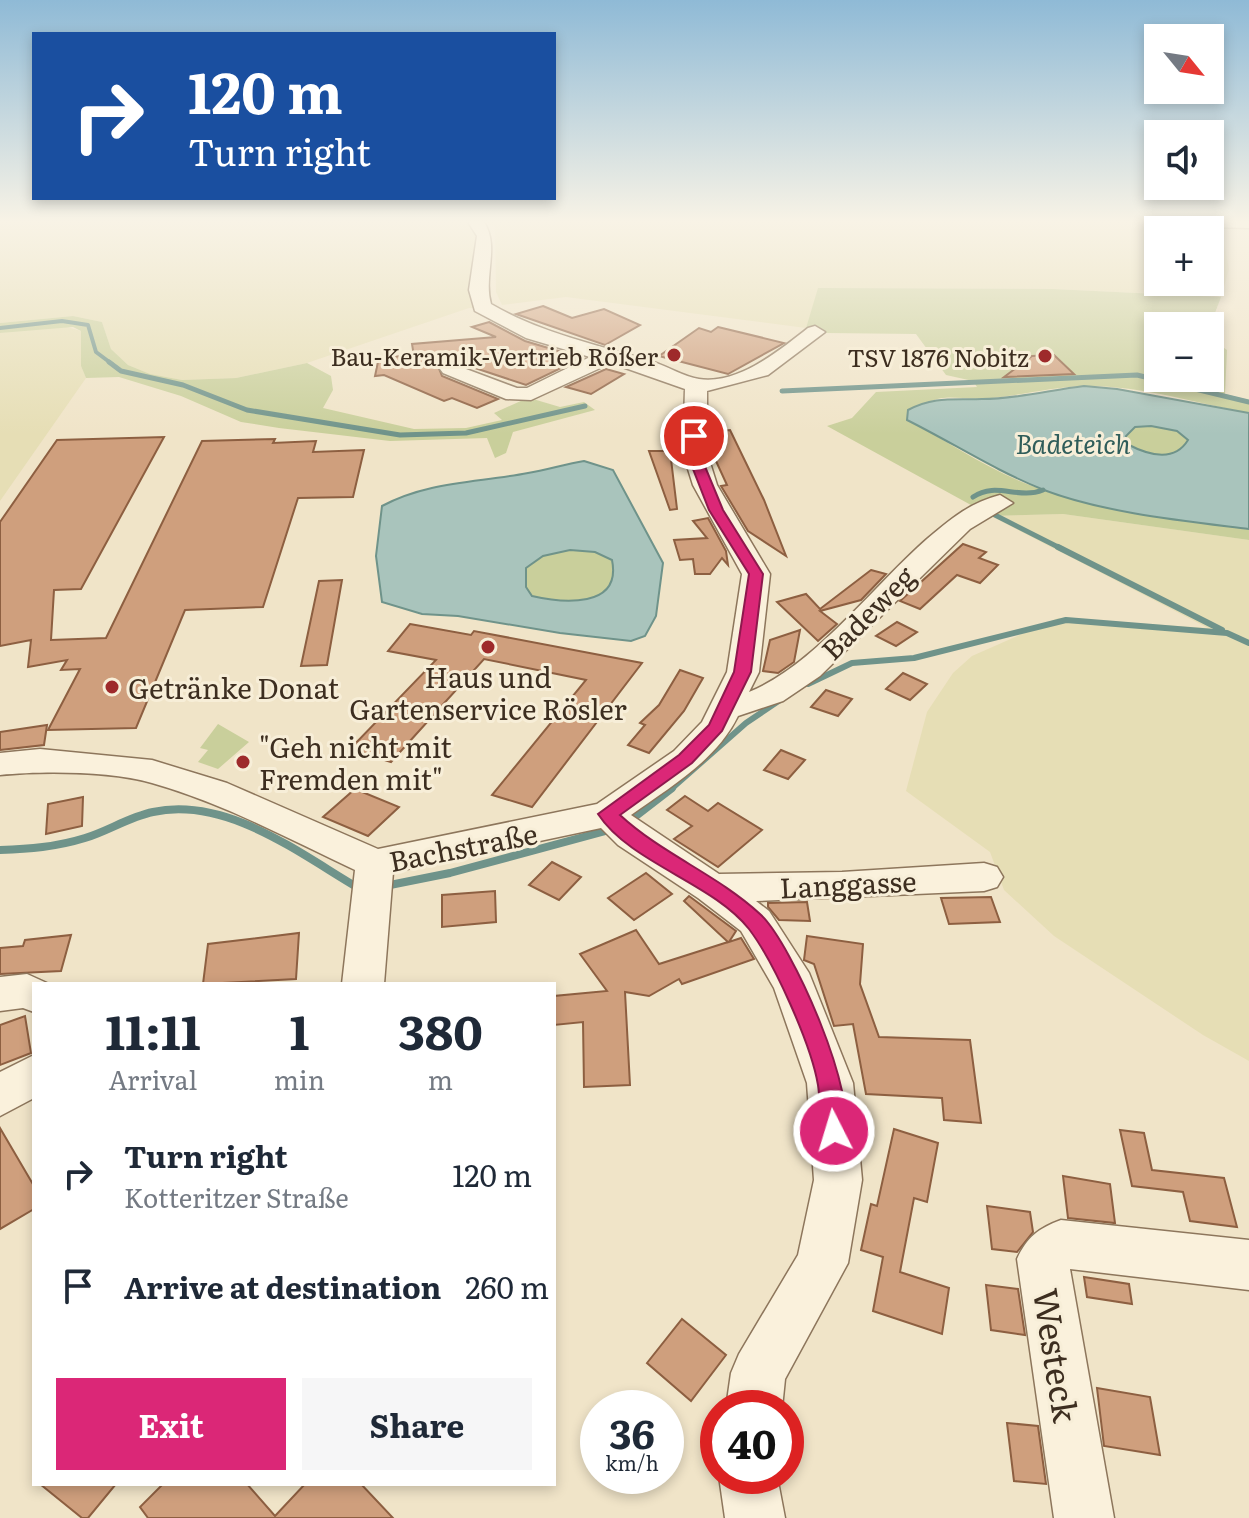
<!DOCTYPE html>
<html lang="en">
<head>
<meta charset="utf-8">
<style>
	:root { --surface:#fff; --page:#f6f6f7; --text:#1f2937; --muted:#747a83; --accent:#db2777 }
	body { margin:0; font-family:Literata,serif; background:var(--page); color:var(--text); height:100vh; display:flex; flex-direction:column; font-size:30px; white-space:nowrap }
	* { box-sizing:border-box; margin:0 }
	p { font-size:26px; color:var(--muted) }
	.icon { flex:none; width:44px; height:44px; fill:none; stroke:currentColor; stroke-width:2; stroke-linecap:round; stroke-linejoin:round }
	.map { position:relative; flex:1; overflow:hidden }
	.side { position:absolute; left:32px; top:982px; width:524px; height:504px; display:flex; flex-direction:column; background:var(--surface); border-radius:0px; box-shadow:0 4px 12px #0003 }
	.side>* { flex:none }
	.banner { position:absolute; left:32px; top:32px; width:524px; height:168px; border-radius:0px; box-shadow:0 4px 12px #0003; background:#1a4fa0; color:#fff; overflow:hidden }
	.needle { width:52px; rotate:120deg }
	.controls { position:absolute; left:1144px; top:24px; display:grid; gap:16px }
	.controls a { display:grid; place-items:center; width:80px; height:80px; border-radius:0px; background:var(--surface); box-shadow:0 4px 12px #0003; font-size:40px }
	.speed { position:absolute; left:580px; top:1390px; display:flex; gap:16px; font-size:40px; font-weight:700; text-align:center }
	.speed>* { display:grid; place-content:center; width:104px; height:104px; border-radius:50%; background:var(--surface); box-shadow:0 4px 12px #0003; line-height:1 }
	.speed small { font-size:20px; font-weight:400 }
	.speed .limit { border:12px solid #d22; background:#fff; color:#111 }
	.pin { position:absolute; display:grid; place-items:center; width:68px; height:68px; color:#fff; margin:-34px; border:4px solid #fff; border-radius:50%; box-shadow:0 2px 8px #0007 }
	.me { position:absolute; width:88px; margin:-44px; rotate:355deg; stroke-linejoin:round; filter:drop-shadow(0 0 6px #0008) }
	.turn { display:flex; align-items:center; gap:28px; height:168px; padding:0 24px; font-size:36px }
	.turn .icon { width:104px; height:104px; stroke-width:2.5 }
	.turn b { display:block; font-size:56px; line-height:68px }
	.eta { display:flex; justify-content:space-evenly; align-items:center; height:136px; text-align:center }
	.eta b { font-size:48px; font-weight:700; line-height:56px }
	.primary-button { display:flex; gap:16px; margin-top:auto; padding:16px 24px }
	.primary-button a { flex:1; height:92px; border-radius:0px; background:var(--accent); color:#fff; font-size:32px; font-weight:700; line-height:92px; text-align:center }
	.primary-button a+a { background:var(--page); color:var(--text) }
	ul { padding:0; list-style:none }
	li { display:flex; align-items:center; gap:24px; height:112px; padding:0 24px }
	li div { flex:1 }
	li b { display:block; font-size:30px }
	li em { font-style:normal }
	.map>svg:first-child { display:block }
	.farmland { fill:#e6deb5; fill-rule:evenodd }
	.green { fill:#c9cf9b }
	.water { fill:#a9c4bc; stroke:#6f938a; stroke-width:2; fill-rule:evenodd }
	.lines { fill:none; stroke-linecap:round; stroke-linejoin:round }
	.stream-far3 { stroke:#6f938a; stroke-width:4 }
	.stream-far2 { stroke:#6f938a; stroke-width:5 }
	.stream-far1 { stroke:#6f938a; stroke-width:6 }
	.stream { stroke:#6f938a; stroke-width:8 }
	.building { fill:#cf9f7d; stroke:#8d5f41; stroke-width:2 }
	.minor-casing { stroke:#8d765c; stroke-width:3 }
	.minor { fill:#faf1dc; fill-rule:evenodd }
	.route { fill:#db2777; stroke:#8e194d; stroke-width:2 }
	.poi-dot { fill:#9e2a2b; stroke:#f7eed8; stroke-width:3 }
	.labels { text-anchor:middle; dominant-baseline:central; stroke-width:6; stroke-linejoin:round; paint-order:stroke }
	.far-poi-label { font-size:24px; fill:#3d2e20; stroke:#f7eed8; text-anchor:end }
	.far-water-label { font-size:26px; font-style:italic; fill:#2f5d5a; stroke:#f7eed8 }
	.street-label { font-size:28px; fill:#3d2e20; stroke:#f7eed8 }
	.poi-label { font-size:28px; fill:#3d2e20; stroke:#f7eed8; text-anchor:start }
	.near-street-label { font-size:34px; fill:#3d2e20; stroke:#f7eed8 }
</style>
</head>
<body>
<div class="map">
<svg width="1249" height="1518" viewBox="0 0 1249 1518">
	<rect width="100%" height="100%" fill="#f0e4c8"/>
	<g class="farmland">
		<polygon points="0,222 471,222 478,228 479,308 469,308 307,363 236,378 182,380 150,374 128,365 111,349 102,322 73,316 0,323"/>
		<path d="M 487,222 L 1191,222 L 1213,225 L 1225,247 L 1229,269 L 1221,297 L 1053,289 L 819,288 L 806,328 L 566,297 L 502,305 L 496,292 L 495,227 ZM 1158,230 L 1210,230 L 1210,282 L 1158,282 Z"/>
		<polygon points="60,325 81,331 81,366 86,378 0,501 0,333"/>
		<polygon points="1063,514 1249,540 1249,1061 1203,1035 1054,936 1004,890 990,852 906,791 927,712 953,673 972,656 1058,618 1208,628 991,516"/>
	</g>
	<g class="green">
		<path d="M 818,288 L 1053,289 L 1221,297 L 1210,326 L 1158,326 L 1158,378 L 1210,378 L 1210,338 L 1227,350 L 1225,394 L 1249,400 L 1249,413 C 1196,403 1138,385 1084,386 C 1053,387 1022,395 992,398 C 951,402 941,386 907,419 C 953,445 999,477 1050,492 C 1114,511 1182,521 1249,529 L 1249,540 L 1063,514 L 991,516 L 827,426 L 852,418 L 876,392 L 977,387 L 973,381 L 946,375 L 916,334 L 826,333 L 806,328 Z"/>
		<polygon points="73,316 102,322 111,349 128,365 150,374 182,380 236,378 307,363 331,376 333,390 323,408 414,429 466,428 502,420 494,413 523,400 533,399 560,407 584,402 595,410 513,432 506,453 495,458 487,438 390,441 279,428 241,422 181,396 119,377 86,378 81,366 81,331 73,327 0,333 0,323"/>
		<path d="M 1151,426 L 1177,431 L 1188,440 C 1174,463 1148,455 1127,444 L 1126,436 L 1135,427 Z"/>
		<path d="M 570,550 L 595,552 L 612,560 C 621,609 562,603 532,596 L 526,587 L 526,568 L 543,556 Z"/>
		<polygon points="218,724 249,742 218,769 198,762 208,750 200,748"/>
	</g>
	<g class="water">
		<path d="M 1084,386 L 1117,389 L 1249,413 L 1249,529 C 1185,521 1104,513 1044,490 C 996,471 953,443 907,420 L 908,410 C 934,396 954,400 982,399 C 1017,399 1050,390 1084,386 ZM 1151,426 L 1177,431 L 1188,440 C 1174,463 1148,455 1127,444 L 1126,436 L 1135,427 Z"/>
		<path d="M 584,461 L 613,470 L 663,563 L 656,616 L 645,636 L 631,641 L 560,633 L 458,616 L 422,614 L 382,602 L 376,556 L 382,506 C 429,481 477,483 528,473 C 547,470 565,464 584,461 ZM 570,550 L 595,552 L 612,560 C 622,609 562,603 532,596 L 526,587 L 526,568 L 543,556 Z"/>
	</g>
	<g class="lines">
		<polyline class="stream-far3" points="0,328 62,321 88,325 96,352 112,364"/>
		<g class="stream-far2">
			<polyline points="109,362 121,371 183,385 247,410 400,435 466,433 585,406"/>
			<polyline points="782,391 1137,375 1249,402"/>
			<path d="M 973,497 C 996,481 1018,500 1043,490"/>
			<polyline points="989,512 1062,549"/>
		</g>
		<g class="stream-far1">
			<polyline points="1058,547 1222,630"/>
			<polyline points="808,684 852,663 914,658 1066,620 1227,633 1249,643"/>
			<polyline points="670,790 746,723 780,700"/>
		</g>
		<g class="stream">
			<polyline points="628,822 672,788"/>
			<path d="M 0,850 C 29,849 56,847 85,838 C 108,831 129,817 153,812 C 227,796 300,854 360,889"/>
			<polyline points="385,886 450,873 613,829"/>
		</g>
	</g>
	<g class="building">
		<polygon points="543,306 572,318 604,309 640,325 605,345 516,314"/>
		<polygon points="489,322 525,341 582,358 526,385 451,360 438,366 442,376 498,399 477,408 452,398 444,401 384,375 375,376 379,357 414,356 412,344 496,337 472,327"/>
		<polygon points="718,327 784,343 728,374 659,356 699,328 711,332"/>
		<polygon points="1054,355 1074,374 1004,377 1032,356"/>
		<polygon points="606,369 624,374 591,394 566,387"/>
		<polygon points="730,430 764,500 786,556 748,531 721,486 727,485 710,448 710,432"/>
		<polygon points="164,437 81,589 54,590 51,640 106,638 202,441 275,439 273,443 316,441 313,452 364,450 353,497 298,498 263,607 185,610 136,728 48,730 80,669 61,670 67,660 28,667 31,640 0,646 0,522 57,440"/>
		<polygon points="649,451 670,451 677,509 670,510"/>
		<polygon points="708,518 726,551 728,565 722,558 710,574 695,574 693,559 680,560 674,540 707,538 693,521"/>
		<polygon points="963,544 986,552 979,558 998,565 980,583 957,575 920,609 900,601"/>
		<polygon points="871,570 886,574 861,600 820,611 837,624 818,641 777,602 806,594 820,609"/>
		<polygon points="342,580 327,665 301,666 319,581"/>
		<polygon points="897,622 917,632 896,646 876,636"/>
		<polygon points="410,624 471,635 474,631 642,663 532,807 492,795 586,680 484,659 391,762 350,749 436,660 388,651"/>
		<polygon points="800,630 794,662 778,673 763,671 770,640"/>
		<polygon points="680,670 703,678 684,711 649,753 628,745 645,725 640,723 659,705"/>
		<polygon points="903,673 927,684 910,700 886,689"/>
		<polygon points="826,690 852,699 838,716 811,707"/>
		<polygon points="47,725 44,745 0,750 0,732"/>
		<polygon points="781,750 805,760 788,779 764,770"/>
		<polygon points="355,789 399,807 368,836 323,817"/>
		<polygon points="685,796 708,811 718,803 762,830 718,867 674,839 692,826 667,810"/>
		<polygon points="83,797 82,826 46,834 48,804"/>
		<polygon points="552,862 581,877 559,900 529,885"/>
		<polygon points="646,873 672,894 634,920 608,898"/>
		<polygon points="495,891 496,922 442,927 442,895"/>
		<polygon points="689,896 736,931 729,942 741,938 754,959 682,984 679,979 649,996 625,992 630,1085 584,1087 583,1022 554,1025 554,996 607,991 580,954 636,930 659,964 728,942 684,901"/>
		<polygon points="991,897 1000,922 949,924 941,898"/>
		<polygon points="807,902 810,921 779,920 768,907 768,903"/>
		<polygon points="299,933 296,979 203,984 208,944"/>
		<polygon points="71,935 61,971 0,974 0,948 23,946 25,940"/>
		<polygon points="807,936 863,944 860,984 879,1037 970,1040 981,1123 944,1120 942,1098 866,1094 853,1024 834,1026 814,964 804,960"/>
		<polygon points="25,1016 31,1053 0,1065 0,1025"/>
		<polygon points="0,1128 34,1186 34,1209 0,1229"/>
		<polygon points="894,1129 938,1143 927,1202 914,1198 900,1272 949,1288 942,1334 873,1311 883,1257 861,1250 871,1204 877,1206"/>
		<polygon points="1120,1130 1144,1133 1152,1170 1224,1178 1237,1227 1190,1221 1183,1192 1132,1186"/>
		<polygon points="1063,1176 1110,1184 1115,1223 1068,1218"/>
		<polygon points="987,1206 1030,1212 1033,1232 1017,1252 992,1249"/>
		<polygon points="1084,1277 1129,1284 1132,1304 1087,1297"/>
		<polygon points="986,1285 1018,1289 1025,1335 991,1330"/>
		<polygon points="682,1319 726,1355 691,1401 647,1363"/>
		<polygon points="1097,1388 1150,1397 1160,1455 1104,1446"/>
		<polygon points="1007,1423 1038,1426 1046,1484 1014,1481"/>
		<polygon points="40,1484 116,1484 88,1518 82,1518"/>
		<polygon points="163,1484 247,1484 275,1516 305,1484 361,1484 393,1518 148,1518 140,1507"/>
	</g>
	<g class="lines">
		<defs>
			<g id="minor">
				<path d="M 468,222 L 484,222 C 500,247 483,276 491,304 C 542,334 597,344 653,362 C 667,366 684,377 699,379 C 738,385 780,350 808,328 L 815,326 L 825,332 L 768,375 L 707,391 L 707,453 L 717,485 L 770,574 L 759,672 L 749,692 C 815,665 872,587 927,539 C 951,519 969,503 1000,495 L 1013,503 L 970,529 L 820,676 L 783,701 L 738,716 C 716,761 670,787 631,815 L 719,874 L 842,872 L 984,863 L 997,867 L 1003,877 L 997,887 L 984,891 L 756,901 L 769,911 L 809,973 L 853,1083 L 862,1180 L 848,1263 L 785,1379 L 782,1408 L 726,1408 L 731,1373 L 739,1354 L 798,1255 L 814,1180 L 807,1083 L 774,988 L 741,931 L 698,898 L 618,845 L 601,828 L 393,872 L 384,984 L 342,984 L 355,870 C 289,839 223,803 152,783 C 110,771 43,771 0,775 L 0,753 L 40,749 L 152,760 L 227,783 L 378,849 L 597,804 L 674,751 L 702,722 L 727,672 L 742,574 L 693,485 L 683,453 L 685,389 L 611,363 L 531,400 L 506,399 L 443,373 L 440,369 L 450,363 L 517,388 L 527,388 L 590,357 L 526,338 L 475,311 L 469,290 L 477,236 Z"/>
				<polygon points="1204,222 1249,222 1249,228 1212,227"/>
				<polygon points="27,974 49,984 34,984 34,1012 23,1008 0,1011 0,977"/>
				<polygon points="34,1055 34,1098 0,1116 0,1072"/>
				<path d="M 1061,1220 L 1249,1240 L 1249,1290 L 1070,1269 L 1114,1518 L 1054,1518 L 1017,1259 C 1027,1237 1039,1228 1061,1220 Z"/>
				<polygon points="719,1476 777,1476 785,1518 725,1518"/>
			</g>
		</defs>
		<use href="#minor" class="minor-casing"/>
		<use href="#minor" class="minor"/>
	</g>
	<linearGradient id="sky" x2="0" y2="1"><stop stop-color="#8fbad6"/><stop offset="0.51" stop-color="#f8f3e6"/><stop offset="1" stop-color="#f8f3e6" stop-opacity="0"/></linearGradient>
	<rect width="1249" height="434" fill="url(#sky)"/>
	<path class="route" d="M 694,433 L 700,436 L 706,469 L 723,510 L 763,574 L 751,672 L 722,731 L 692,763 L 620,815 C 662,854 718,875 760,914 C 792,943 861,1100 843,1139 L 834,1142 L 825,1139 C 817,1122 821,1103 818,1085 C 811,1044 774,962 749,929 C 713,883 630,863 598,814 L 679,755 L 709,725 L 734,672 L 749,574 L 709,510 L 693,469 L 688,436 Z"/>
	<g class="poi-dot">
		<circle cx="674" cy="355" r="8"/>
		<circle cx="1045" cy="356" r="8"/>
		<circle cx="488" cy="647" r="8"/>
		<circle cx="112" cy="687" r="8"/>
		<circle cx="243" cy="762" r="8"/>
	</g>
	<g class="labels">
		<g class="far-poi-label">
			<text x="658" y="355">Bau-Keramik-Vertrieb Rößer</text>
			<text x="1029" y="356">TSV 1876 Nobitz</text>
		</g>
		<g class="far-water-label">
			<text x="1073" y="442">Badeteich</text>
		</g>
		<g class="street-label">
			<text transform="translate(867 612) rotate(-45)">Badeweg</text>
			<text transform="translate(463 846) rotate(-11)">Bachstraße</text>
			<text transform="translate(848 883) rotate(-3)">Langgasse</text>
		</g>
		<g class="poi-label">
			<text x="488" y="676" text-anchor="middle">Haus und<tspan x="488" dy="32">Gartenservice Rösler</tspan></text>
			<text x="128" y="687">Getränke Donat</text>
			<text x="259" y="746">"Geh nicht mit<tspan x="259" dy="32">Fremden mit"</tspan></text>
		</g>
		<g class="near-street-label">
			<text transform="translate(1058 1355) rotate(81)">Westeck</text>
		</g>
	</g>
</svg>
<div class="controls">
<a><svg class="needle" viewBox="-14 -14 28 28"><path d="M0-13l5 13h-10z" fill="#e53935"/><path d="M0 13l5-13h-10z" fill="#747a83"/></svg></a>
<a><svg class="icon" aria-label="sound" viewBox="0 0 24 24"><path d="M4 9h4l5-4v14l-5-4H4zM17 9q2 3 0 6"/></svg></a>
<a>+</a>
<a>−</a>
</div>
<div class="speed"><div>36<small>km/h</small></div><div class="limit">40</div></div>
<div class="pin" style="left:694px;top:436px;background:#d93025"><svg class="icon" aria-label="arrive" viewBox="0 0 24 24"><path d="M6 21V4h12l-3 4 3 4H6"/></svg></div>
<svg class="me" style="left:834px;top:1131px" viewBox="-20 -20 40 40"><circle r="17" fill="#db2777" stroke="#fff" stroke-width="3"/><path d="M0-11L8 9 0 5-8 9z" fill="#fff"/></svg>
<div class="banner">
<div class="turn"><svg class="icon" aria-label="right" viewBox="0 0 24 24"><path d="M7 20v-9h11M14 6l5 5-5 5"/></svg><div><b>120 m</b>Turn right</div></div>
</div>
<section class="side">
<div class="eta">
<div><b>11:11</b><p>Arrival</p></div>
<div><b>1</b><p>min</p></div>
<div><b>380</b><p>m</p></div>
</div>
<ul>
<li><svg class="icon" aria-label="right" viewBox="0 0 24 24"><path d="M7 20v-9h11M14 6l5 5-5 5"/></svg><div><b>Turn right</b><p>Kotteritzer Straße</p></div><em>120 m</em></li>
<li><svg class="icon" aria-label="arrive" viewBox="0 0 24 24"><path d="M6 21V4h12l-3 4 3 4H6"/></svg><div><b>Arrive at destination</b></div><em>260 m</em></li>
</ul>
<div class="primary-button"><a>Exit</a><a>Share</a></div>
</section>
</div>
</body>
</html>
